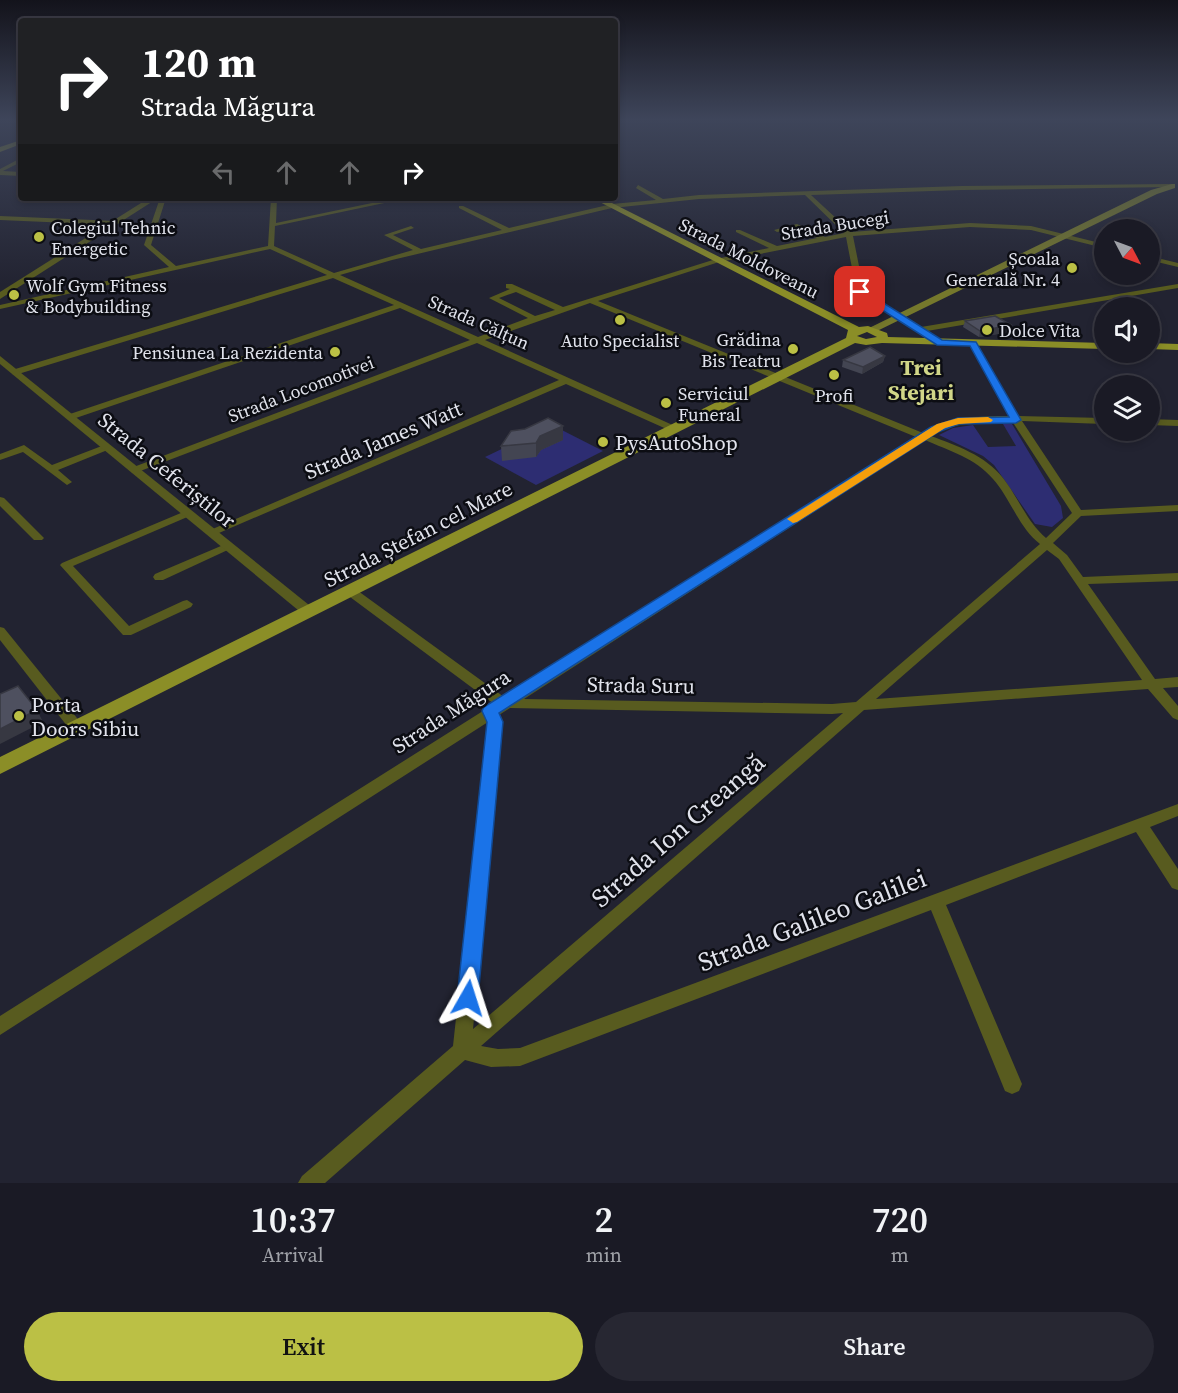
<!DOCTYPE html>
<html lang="en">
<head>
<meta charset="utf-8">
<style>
	:root { --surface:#1a1a25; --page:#272732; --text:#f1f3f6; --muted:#9fa1a7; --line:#383842; --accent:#bbc045 }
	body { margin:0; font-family:"Source Serif 4",serif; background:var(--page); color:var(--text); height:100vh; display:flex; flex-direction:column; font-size:22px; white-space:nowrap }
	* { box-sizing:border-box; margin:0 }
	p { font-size:20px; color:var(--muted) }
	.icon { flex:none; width:33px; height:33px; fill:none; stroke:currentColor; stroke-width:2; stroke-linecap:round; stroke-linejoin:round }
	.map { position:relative; height:1183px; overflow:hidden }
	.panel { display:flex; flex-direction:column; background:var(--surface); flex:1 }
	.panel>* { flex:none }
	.guide { position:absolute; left:18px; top:18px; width:600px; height:183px; border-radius:6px; box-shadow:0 3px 9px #0003,0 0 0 2px var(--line); background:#202124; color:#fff; overflow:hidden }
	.needle { width:39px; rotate:131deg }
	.controls { position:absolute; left:1094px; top:219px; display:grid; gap:12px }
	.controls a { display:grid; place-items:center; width:66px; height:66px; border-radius:50%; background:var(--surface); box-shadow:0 3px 9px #0003,0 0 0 2px var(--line); font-size:30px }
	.pin { position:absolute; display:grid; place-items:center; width:51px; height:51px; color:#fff; margin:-26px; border-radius:12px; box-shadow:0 3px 9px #0006 }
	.me { position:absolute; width:66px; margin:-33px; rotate:6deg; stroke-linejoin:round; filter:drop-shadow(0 0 4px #0008) }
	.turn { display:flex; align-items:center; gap:21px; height:126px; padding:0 24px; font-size:27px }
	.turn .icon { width:78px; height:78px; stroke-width:2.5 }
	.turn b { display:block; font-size:42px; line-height:51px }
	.lanes { display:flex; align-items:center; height:57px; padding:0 24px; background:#0003; justify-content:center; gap:30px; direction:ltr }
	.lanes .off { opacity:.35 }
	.eta { display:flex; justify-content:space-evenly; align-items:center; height:102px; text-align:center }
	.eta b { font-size:36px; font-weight:600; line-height:42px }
	.cta { display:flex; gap:12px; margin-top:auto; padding:12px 24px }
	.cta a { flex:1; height:69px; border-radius:36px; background:var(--accent); color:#111; font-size:24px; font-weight:600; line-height:69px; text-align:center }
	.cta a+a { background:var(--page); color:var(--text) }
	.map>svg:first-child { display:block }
	.green { fill:#2d2d72 }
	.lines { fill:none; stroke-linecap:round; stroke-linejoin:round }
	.minor { fill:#585b1f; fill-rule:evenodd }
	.tertiary { fill:#585b1f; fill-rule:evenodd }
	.secondary { fill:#75782c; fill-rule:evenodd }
	.primary { fill:#8b8e27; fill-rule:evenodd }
	.wall { fill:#434552 }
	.shaded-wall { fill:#373842 }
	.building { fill:#4e505f; stroke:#373842; stroke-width:1.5 }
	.route { fill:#1a73e8; stroke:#114b97; stroke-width:1.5 }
	.slow { fill:#f59e0b }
	.poi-dot { fill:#bbc045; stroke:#0c0d13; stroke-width:2 }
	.labels { text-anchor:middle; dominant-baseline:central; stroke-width:5; stroke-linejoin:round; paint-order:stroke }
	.far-street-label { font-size:18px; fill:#e1e3ec; stroke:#0c0d13 }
	.far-poi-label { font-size:18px; fill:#e1e3ec; stroke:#0c0d13; text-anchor:start }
	.street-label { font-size:21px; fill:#e1e3ec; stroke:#0c0d13 }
	.poi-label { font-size:21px; fill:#e1e3ec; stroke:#0c0d13; text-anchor:start }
	.far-district-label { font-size:22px; font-weight:bold; fill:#d1d688; stroke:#0c0d13 }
	.near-street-label { font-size:26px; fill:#e1e3ec; stroke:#0c0d13 }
</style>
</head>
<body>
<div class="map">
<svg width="1178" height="1183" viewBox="0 0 1178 1183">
	<rect width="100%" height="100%" fill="#222331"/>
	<g class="green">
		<polygon points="1003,424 1012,424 1061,506 1063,518 1052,527 1035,524 994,465 983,456 939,435 953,428 973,425 988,447 1016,446"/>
		<polygon points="552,425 603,451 536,485 485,457"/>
	</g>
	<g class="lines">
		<g class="minor">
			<polygon points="21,158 21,162 3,171 21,172 21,176 0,175 0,169"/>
			<path d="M 1172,184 L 1170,187 L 962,190 L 811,195 L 851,232 L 970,223 L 1031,226 L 1104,244 L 1104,248 L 1031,230 L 970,227 L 853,236 L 864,291 L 921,327 L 1178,284 L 1178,288 L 927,331 L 943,341 L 943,345 L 940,345 L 857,294 L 846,237 L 719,262 L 598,301 L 923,433 C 948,417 980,416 1009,416 L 969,343 L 973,341 L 977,343 L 1018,416 L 1104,418 L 1104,424 L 1022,421 L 1081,510 L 1178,505 L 1178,511 L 1081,516 L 1053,543 L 1067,555 L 1083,577 L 1178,573 L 1178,581 L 1088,584 L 1155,679 L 1178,677 L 1178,687 L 1163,688 L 1178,706 L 1178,720 L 1173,718 L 1148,689 L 864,710 L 481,1046 L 498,1049 L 520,1048 L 1178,804 L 1178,816 L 1150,827 L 1178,869 L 1178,890 L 1172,888 L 1136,832 L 946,905 L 1022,1084 L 1019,1091 L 1012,1094 L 1005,1091 L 931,910 L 520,1066 L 491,1067 L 465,1060 L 325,1183 L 298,1183 L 302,1176 L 453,1046 L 488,722 L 0,1035 L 0,1016 L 494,704 L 346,594 L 344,591 L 346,588 L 354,588 L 504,697 L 916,437 L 590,303 L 485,340 L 677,427 L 677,431 L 671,431 L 566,384 L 212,536 L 206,533 L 208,531 L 559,380 L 477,343 L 135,473 L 131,472 L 131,468 L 470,340 L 400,308 L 70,420 L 65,417 L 67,415 L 394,305 L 333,278 L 15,375 L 12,374 L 12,370 L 327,275 L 270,249 L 0,309 L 0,305 L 169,267 L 144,245 L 160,198 L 166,198 L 151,245 L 176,266 L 268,246 L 271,198 L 277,198 L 276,223 L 396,198 L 408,198 L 275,226 L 274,246 L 334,273 L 413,250 L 384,235 L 411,226 L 414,228 L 393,235 L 421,249 L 502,230 L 459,208 L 459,206 L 463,206 L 509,228 L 612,204 L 656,200 L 636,188 L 638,185 L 663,199 L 699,195 L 962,186 ZM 805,195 L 844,233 L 825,237 L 797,224 L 774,230 L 777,232 L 796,228 L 817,238 L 777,246 L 740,230 L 736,230 L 736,232 L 769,248 L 716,259 L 563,307 L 512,284 L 506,284 L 506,288 L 510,289 L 489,298 L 528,318 L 478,337 L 340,275 L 392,260 L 612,208 L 699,199 ZM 516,292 L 555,310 L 535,316 L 499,298 ZM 1012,421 L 1072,513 L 1046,538 C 1027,522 1018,497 1003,478 C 985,455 957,446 931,436 C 955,421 985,422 1012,421 ZM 925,440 C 950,451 975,458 993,479 C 1011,499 1018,527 1040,544 L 856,702 L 832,704 L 524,699 ZM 1047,550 L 1059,559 L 1142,680 L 876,699 ZM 510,708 L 832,714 L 843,713 L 473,1029 L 502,722 L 499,715 Z"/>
			<polygon points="0,216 116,221 119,223 116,225 0,220"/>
			<polygon points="1149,256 1178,263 1178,267 1149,260"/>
			<polygon points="1149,419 1178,420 1178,426 1149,425"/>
			<polygon points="107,444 112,447 110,449 58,470 72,482 67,485 23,452 0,460 0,454 24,445 52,465"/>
			<polygon points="0,497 4,498 44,538 42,540 34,540 0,506"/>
			<polygon points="188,510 193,513 192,515 73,566 129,626 183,601 187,600 193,604 191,607 131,635 123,635 60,565 62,563"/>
			<polygon points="228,543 234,546 232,548 163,580 155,580 153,577 155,574"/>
			<polygon points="0,627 4,628 81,723 83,727 81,731 71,731 0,640"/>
		</g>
		<g class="tertiary">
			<polygon points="149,198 158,198 0,299 0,292"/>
			<polygon points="0,356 314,609 317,612 314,615 304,615 0,364"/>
		</g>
		<polygon class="secondary" points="1172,184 1175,184 1175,188 1157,194 875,332 871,333 865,330 1151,190"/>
		<g class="primary">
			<polygon points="21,140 21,144 0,152 0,147"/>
			<path d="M 592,198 L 602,198 L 859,327 L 868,326 L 887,333 L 888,337 L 1104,343 L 1104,349 L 882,343 L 866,345 L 855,343 L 0,774 L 0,757 L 846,338 L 848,330 ZM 867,332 L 877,337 L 866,339 L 857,336 Z"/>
			<polygon points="1149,343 1178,344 1178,350 1149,349"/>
		</g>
	</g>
	<g class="wall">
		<polygon points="965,321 1010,332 979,337 963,327"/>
		<polygon points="885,356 883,362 862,374 842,367 843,360"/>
		<polygon points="563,440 541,450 536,457 502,461 501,446"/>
	</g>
	<g class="shaded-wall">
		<polygon points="1011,325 1010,332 979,337 980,331"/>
		<polygon points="885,356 883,362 862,374 863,367"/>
		<polygon points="563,426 563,440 541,450 536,457 536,443 540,436"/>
		<polygon points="37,710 43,722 0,744 0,729"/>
	</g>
	<g class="building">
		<polygon points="995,316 1011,325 980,331 965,321"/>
		<polygon points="870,347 885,356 863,367 843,360"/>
		<polygon points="548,418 563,426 540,436 536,443 501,446 511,431 525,429"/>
		<polygon points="18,686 37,710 0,729 0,694"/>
	</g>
	<linearGradient id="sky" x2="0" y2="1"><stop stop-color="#13131b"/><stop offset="0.42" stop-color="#3e455a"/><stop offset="1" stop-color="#3e455a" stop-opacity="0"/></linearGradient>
	<rect width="1178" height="284" fill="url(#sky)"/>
	<polygon class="route" points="857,290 863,290 942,340 976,342 1021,420 1016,423 959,424 938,432 499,713 503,722 478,998 475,1005 468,1008 461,1005 457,998 487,722 482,711 484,707 931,427 958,418 1009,417 970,346 937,345 857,294"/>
	<polygon class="slow" points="988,417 993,420 991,422 959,424 945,428 797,522 793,523 787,519 937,424 958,418"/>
	<g class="poi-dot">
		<circle cx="39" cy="237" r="6"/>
		<circle cx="1072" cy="268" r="6"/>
		<circle cx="14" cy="295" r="6"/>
		<circle cx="620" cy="320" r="6"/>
		<circle cx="987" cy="330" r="6"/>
		<circle cx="793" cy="349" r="6"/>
		<circle cx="335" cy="352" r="6"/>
		<circle cx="834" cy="375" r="6"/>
		<circle cx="666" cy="403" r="6"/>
		<circle cx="603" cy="442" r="6"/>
		<circle cx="19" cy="716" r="6"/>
	</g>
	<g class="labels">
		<g class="far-street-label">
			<text transform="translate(835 225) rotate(-9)">Strada Bucegi</text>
			<text transform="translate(749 258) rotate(27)">Strada Moldoveanu</text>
			<text transform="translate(479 322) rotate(24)">Strada Călțun</text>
			<text transform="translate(301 389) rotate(-21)">Strada Locomotivei</text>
		</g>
		<g class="far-poi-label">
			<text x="51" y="227">Colegiul Tehnic<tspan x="51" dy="21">Energetic</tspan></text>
			<text x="1060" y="258" text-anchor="end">Școala<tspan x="1060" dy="21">Generală Nr. 4</tspan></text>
			<text x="26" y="285">Wolf Gym Fitness<tspan x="26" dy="21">&amp; Bodybuilding</tspan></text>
			<text x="999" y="330">Dolce Vita</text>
			<text x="781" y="339" text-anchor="end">Grădina<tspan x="781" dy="21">Bis Teatru</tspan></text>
			<text x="620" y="340" text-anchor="middle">Auto Specialist</text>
			<text x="323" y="352" text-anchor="end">Pensiunea La Rezidenta</text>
			<text x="678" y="393">Serviciul<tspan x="678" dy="21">Funeral</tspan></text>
			<text x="834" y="395" text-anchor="middle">Profi</text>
		</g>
		<g class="street-label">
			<text transform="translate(383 440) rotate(-23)">Strada James Watt</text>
			<text transform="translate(167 470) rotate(39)">Strada Ceferiștilor</text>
			<text transform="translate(418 534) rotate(-27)">Strada Ștefan cel Mare</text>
			<text transform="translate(641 685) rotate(1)">Strada Suru</text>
			<text transform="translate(451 711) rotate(-33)">Strada Măgura</text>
		</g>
		<g class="poi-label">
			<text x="615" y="442">PysAutoShop</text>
			<text x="31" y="704">Porta<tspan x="31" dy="24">Doors Sibiu</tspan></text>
		</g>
		<g class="far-district-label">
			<text x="921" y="367">Trei<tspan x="921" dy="25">Stejari</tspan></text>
		</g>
		<g class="near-street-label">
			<text transform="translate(678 830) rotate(-41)">Strada Ion Creangă</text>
			<text transform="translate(812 920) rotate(-21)">Strada Galileo Galilei</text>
		</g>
	</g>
</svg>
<div class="controls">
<a><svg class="needle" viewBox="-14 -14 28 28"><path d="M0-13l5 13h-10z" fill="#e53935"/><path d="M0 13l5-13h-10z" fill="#9fa1a7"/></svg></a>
<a><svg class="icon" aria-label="sound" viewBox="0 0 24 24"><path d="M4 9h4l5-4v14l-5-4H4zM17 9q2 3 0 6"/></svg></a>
<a><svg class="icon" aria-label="layers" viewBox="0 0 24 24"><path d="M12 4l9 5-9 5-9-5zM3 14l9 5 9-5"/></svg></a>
</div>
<div class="pin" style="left:860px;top:292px;background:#d93025"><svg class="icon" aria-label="arrive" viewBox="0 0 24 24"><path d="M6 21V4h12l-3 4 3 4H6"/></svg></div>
<svg class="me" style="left:468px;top:998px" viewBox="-20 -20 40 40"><path d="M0-17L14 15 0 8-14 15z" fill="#1a73e8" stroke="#fff" stroke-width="4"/></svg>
<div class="guide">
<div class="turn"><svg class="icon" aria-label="right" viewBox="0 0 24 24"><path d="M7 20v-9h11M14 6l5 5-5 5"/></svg><div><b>120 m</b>Strada Măgura</div></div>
<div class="lanes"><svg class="icon off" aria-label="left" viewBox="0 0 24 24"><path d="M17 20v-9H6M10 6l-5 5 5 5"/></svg><svg class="icon off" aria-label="ahead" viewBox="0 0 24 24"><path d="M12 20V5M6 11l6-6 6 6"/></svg><svg class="icon off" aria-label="ahead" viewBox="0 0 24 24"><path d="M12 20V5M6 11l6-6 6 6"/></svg><svg class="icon" aria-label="right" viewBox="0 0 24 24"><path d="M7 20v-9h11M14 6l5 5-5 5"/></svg></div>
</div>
</div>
<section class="panel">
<div class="eta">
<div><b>10:37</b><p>Arrival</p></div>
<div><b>2</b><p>min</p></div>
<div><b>720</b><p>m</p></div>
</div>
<div class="cta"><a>Exit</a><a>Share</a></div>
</section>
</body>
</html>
